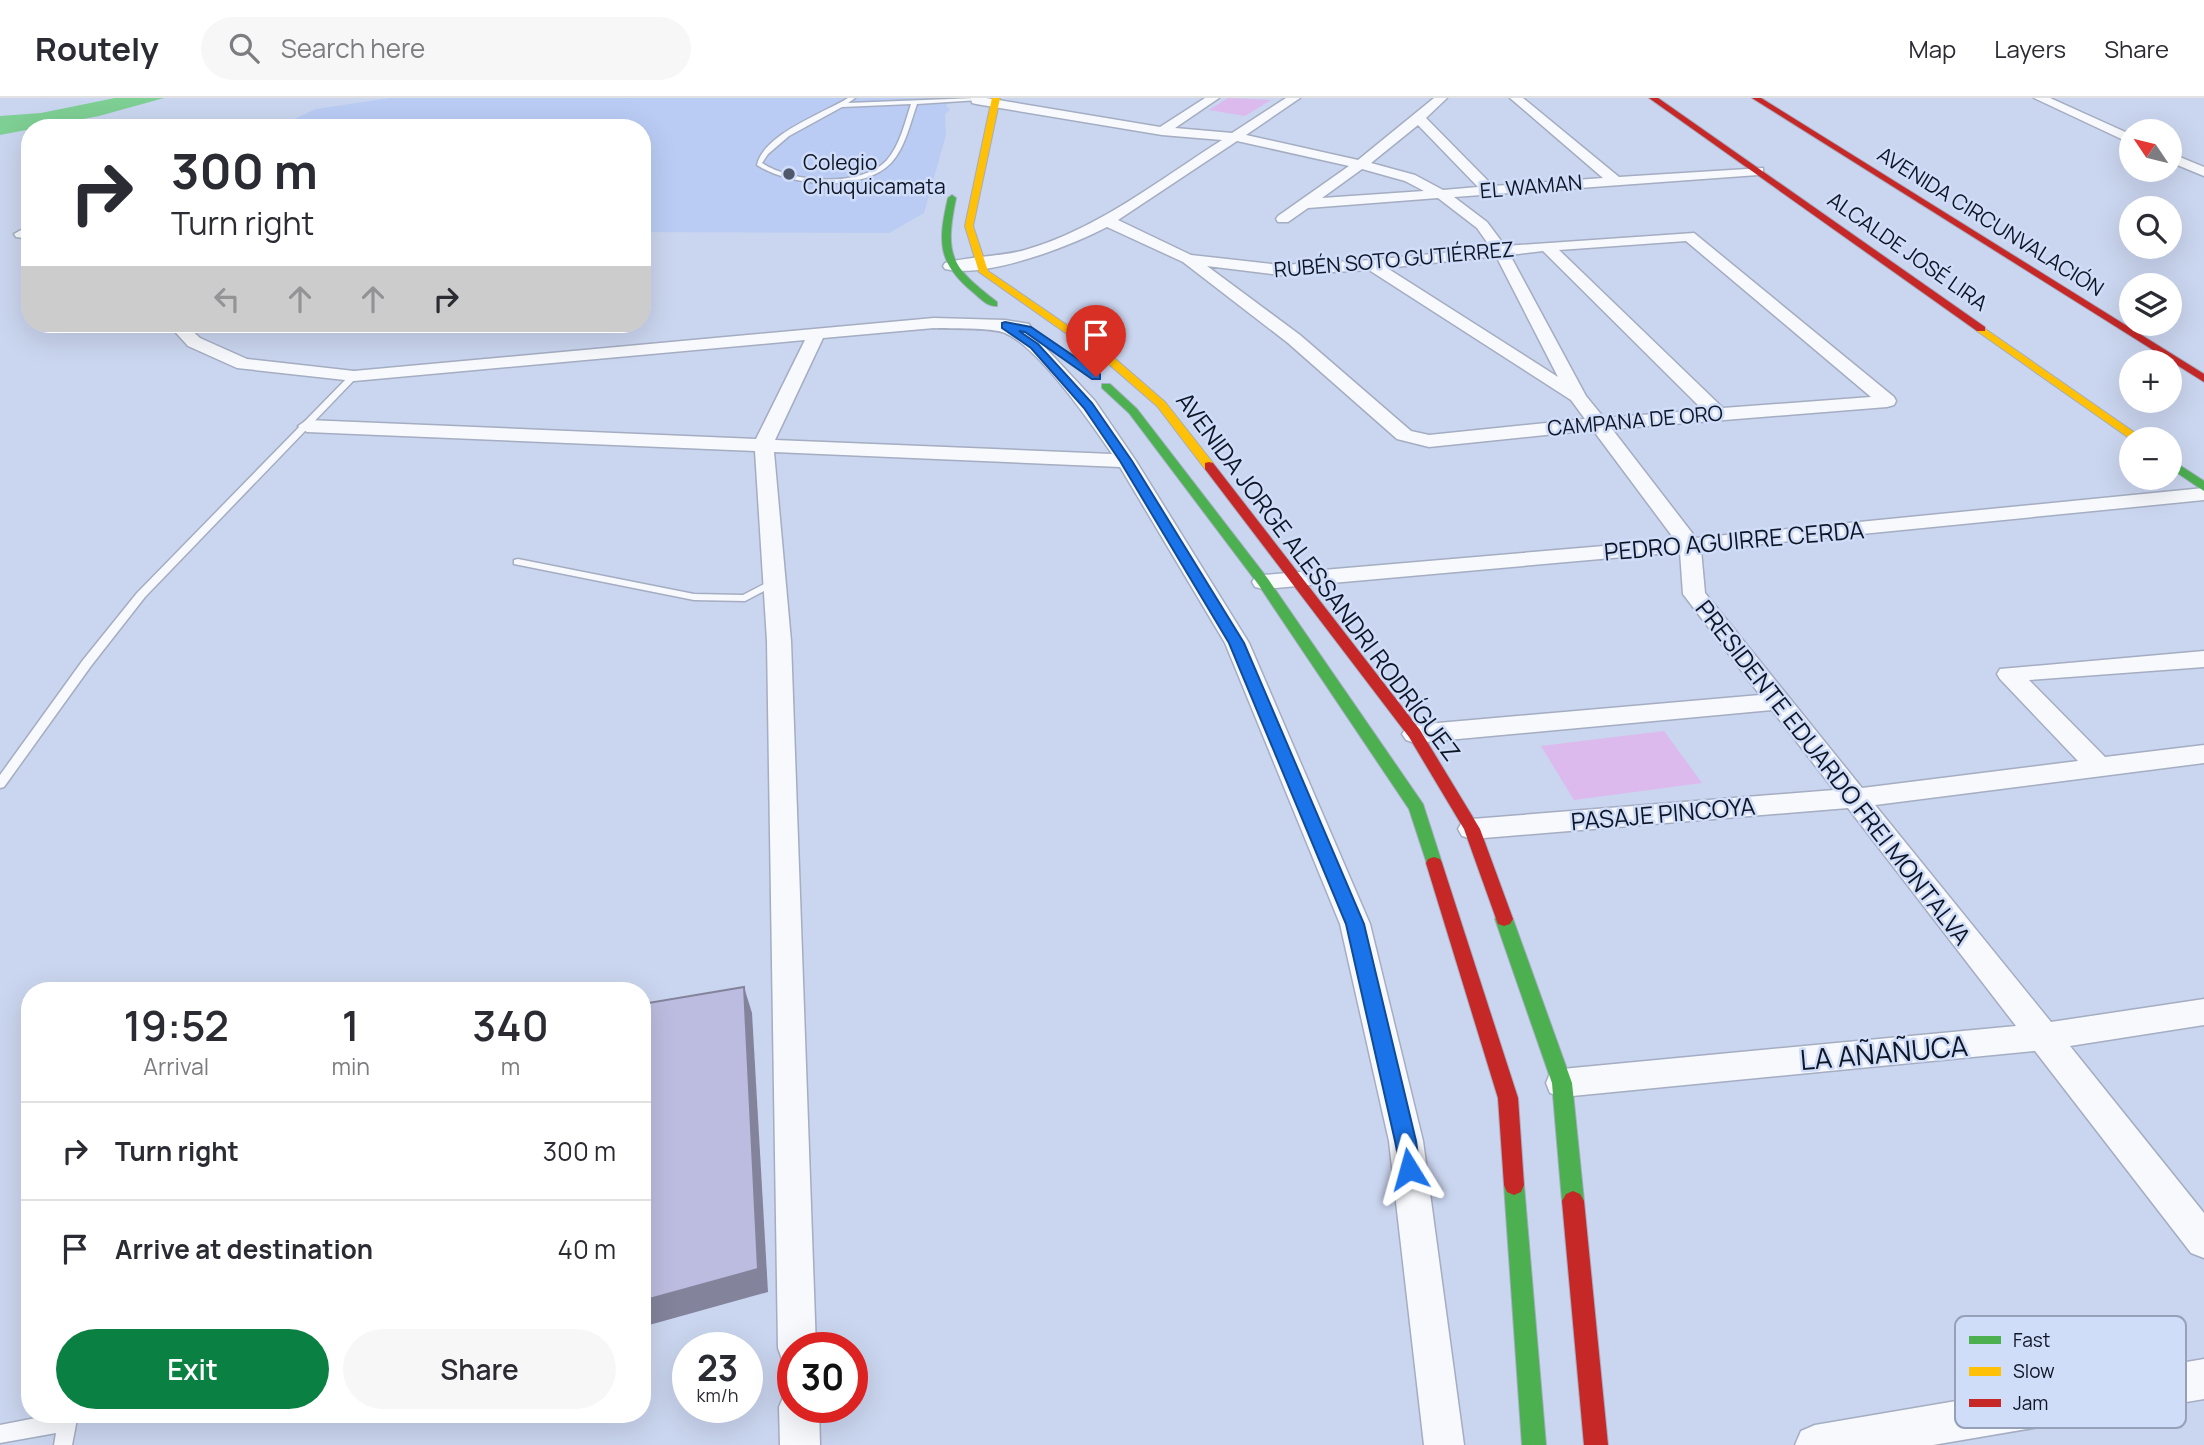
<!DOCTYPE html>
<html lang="en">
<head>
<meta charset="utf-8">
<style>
	:root { --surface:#fff; --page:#f7f7f7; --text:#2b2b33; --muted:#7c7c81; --line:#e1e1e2; --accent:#0b8043 }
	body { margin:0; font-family:Manrope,sans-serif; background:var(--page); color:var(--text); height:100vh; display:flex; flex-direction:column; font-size:26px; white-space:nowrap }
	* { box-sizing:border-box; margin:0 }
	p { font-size:23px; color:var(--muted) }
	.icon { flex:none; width:38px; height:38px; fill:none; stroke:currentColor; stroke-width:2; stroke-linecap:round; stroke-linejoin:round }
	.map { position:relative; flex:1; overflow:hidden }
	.panel { position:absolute; left:21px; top:884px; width:630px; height:441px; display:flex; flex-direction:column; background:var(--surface); border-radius:28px; box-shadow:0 7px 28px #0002 }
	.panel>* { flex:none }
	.hud { position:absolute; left:21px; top:21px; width:630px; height:214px; border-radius:28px; box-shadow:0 7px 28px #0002; background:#fff; color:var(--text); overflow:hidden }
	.needle { width:46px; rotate:305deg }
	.controls { position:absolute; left:2119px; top:21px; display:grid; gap:14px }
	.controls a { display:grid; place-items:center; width:63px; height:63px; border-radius:50%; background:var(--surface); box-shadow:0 7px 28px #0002; font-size:35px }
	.speed { position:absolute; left:672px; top:1234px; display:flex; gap:14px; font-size:35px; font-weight:700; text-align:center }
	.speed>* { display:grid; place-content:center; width:91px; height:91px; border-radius:50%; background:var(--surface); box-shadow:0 7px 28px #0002; line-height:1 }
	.speed small { font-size:18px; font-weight:400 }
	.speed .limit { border:10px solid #d22; background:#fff; color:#111 }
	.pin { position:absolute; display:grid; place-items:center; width:60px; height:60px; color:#fff; margin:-72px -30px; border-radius:50% 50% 50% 0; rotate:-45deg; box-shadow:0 0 7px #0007 }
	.pin .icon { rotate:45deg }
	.me { position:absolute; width:77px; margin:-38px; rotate:352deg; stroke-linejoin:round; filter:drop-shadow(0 0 5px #0008) }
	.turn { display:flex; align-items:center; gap:24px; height:147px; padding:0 35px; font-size:32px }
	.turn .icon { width:91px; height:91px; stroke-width:2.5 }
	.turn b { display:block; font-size:49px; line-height:60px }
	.lanes { display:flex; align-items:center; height:66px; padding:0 35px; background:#0003; justify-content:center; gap:35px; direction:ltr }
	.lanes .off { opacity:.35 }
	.eta { display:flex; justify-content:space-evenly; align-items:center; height:119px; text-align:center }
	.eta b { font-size:42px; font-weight:600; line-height:49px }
	.action { display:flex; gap:14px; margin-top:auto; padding:14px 35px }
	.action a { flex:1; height:80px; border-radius:42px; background:var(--accent); color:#fff; font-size:28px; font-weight:600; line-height:80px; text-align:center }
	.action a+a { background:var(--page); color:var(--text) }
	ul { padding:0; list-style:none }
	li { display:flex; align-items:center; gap:21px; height:98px; padding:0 35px; border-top:2px solid var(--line) }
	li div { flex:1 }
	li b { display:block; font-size:26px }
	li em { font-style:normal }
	header { display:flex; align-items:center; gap:42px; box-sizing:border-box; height:98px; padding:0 35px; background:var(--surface); border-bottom:2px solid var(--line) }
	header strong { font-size:33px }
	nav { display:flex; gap:38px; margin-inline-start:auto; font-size:24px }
	.search { width:490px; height:63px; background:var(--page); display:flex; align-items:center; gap:18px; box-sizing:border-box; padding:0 24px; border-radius:38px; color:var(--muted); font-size:26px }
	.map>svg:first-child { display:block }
	.built { fill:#baccf4 }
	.green { fill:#dcbaed }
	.water { fill:#7ecf94 }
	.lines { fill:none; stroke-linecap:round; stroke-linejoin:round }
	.lane-casing { stroke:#a4adc1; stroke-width:3 }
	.street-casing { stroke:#a4adc1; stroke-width:3 }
	.fast-casing { stroke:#a4adc1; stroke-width:2 }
	.slow-casing { stroke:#a4adc1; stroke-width:2 }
	.jam-casing { stroke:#a4adc1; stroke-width:2 }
	.lane { fill:#f7f9fd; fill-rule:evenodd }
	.street { fill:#f7f9fd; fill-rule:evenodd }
	.fast { fill:#4caf50; fill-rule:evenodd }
	.slow { fill:#ffc107; fill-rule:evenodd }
	.jam { fill:#c62828; fill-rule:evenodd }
	.shaded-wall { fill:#83849c }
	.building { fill:#bbbcdf; stroke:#83849c; stroke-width:2 }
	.route { fill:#1a73e8; stroke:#114b97; stroke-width:2 }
	.poi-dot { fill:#50586c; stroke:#d0ddf9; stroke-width:2.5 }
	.labels { text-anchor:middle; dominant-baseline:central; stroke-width:5; stroke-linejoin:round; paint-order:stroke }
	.far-poi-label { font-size:21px; fill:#0e1525; stroke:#d0ddf9; text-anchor:start }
	.far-street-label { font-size:21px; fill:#0e1525; stroke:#d0ddf9 }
	.street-label { font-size:24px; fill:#0e1525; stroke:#d0ddf9 }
	.near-street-label { font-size:28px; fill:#0e1525; stroke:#d0ddf9 }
	.key { fill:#d0ddf9; stroke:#96a1b9; stroke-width:2 }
	.key-label { font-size:19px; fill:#0e1525 }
</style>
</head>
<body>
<header>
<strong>Routely</strong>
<div class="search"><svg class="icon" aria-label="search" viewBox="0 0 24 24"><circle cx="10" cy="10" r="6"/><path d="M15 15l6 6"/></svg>Search here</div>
<nav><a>Map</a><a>Layers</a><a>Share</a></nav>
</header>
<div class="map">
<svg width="2204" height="1347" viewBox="0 0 2204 1347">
	<rect width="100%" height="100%" fill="#cad5ef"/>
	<polygon class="built" points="390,0 949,0 946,8 950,11 945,17 946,37 924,115 889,135 642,134 642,30 275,30 316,11"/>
	<g class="green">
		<polygon points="1228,0 1271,2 1245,18 1209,12"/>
		<polygon points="1664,633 1702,685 1574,702 1541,648"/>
	</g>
	<polygon class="water" points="115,0 164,0 99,18 0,37 0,18 41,15"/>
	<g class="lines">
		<defs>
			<g id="lane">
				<path d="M 848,0 L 855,0 L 848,5 L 976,0 L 979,2 L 917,6 C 910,26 905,50 891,65 C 862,95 788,88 757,67 C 764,36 822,16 848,0 ZM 911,6 C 905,24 900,47 887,62 C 861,90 792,85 762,65 L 768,56 L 789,38 L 842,9 Z"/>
				<polygon points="351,276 358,278 145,499 91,568 4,689 0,690 0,677 83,562 137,495"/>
				<polygon points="518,461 694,496 743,497 770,483 774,482 779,485 745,503 694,502 514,466 514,462"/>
				<polygon points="56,1316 78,1316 72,1347 54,1347 56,1335 0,1345 0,1327"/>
			</g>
			<g id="street">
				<path d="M 971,0 L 986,0 L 1160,29 L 1205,0 L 1219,0 L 1175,30 L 1232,35 L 1286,0 L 1300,0 L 1246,37 L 1358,62 L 1434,0 L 1447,0 L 1426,20 L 1493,88 L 1603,80 L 1510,0 L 1523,0 L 1619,79 L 1763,70 L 1763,76 L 1758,77 L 1454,99 L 1487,124 L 1505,148 L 1694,135 L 1894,299 L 1896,303 L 1894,307 L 1887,309 L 1612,331 L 1696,440 L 2204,390 L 2204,402 L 1701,452 L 1705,495 L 1862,690 L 2078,663 L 2000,581 L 1997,576 L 2000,571 L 2204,553 L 2204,569 L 2029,582 L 2105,659 L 2204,647 L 2204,665 L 1875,707 L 2051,924 L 2204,901 L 2204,927 L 2070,948 L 2204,1115 L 2204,1160 L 2191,1155 L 2035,953 L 1562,999 L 1550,995 L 1546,985 L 1550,975 L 1562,971 L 2016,928 L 1848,710 L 1472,741 L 1462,738 L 1458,731 L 1462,724 L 1472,721 L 1834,692 L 1772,612 L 1415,645 L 1406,642 L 1402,636 L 1406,630 L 1415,627 L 1760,597 L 1683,496 L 1680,454 L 1263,491 L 1255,489 L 1252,484 L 1255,479 L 1263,477 L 1675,442 L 1593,332 L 1429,349 L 1397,341 L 1288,245 L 1183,164 L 1107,129 C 1071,148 986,181 945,171 L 943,168 L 945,165 C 971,158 999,159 1025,152 C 1098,131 1159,82 1222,42 L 1162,37 L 976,6 L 972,5 ZM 1418,27 L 1478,89 L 1443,92 L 1415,77 L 1371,65 ZM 1237,43 L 1349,68 L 1278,118 L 1276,121 L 1278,124 L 1288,124 L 1308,110 L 1438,100 L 1477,130 L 1491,150 L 1372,162 L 1280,167 L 1191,157 L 1118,122 ZM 1362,71 L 1405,83 L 1424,93 L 1322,100 ZM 1686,143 L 1871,299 L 1723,310 L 1559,152 ZM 1543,153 L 1703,312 L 1604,320 L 1586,298 L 1510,157 ZM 1496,158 L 1558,279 L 1387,170 ZM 1207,168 L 1280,177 L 1369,172 L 1571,302 L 1585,321 L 1429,337 L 1411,333 L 1300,237 Z"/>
				<polygon points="2034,0 2050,0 2132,37 2132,46"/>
				<polygon points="2170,55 2204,69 2204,78 2170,64"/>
				<polygon points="21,132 30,132 30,141 16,139 14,136"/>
				<path d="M 934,220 L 1005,222 L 1029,226 L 1031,230 L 1026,234 L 1040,244 L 1095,303 L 1136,363 L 1249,545 L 1370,826 L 1423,1043 L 1464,1347 L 1424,1347 L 1389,1043 L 1340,826 L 1225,545 L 1120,369 L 774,354 L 791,543 L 816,1250 L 793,1250 L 793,1267 L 783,1264 L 778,1250 L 767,543 L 755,353 L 307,334 L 298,328 L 307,322 L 756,341 L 805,242 L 354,283 L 237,270 L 188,248 L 168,226 L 185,226 L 200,240 L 247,261 L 354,273 ZM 934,230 C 950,231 992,229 1005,235 C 1038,249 1091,325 1112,356 L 775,342 L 823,240 Z"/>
				<polygon points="2204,1261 2204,1301 1933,1347 1795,1347 1801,1333 1815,1327"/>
				<polygon points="793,1292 793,1309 819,1309 820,1347 780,1347 779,1309 785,1295"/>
			</g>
			<g id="fast">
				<path d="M 952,97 L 956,100 C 944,159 951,168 997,204 L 997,208 C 988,209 981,201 974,195 C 937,165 938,144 948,100 Z"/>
				<polygon points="1102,286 1110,286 1137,311 1268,481 1423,706 1442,765 1440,769 1428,769 1409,711 1258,486 1129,315 1102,290"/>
				<polygon points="2170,361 2204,383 2204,393 2170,370"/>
				<polygon points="1504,814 1510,816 1513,821 1572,985 1584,1103 1580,1110 1573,1113 1566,1110 1562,1103 1552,985 1495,821 1498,816"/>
				<polygon points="1514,1077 1521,1080 1524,1087 1546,1347 1522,1347 1504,1087 1507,1080"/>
			</g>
			<g id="slow">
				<polygon points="992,0 1000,0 973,128 988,173 1112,258 1165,304 1213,365 1213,371 1205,371 1157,308 1104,262 979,174 965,128"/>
				<polygon points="1981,228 2141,339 2143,341 2132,342 1977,233 1977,229"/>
			</g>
			<g id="jam">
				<polygon points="1649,0 1658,0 1985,229 1985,233 1977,233"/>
				<polygon points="1752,0 1761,0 2204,276 2204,284"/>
				<polygon points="1209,364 1213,365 1420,632 1480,731 1513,821 1510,826 1504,828 1498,826 1464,731 1409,639 1205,371 1205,365"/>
				<polygon points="1434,759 1440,761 1442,765 1518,1000 1524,1087 1521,1094 1514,1097 1507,1094 1504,1087 1498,1000 1426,765 1428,761"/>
				<polygon points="1573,1093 1580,1096 1584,1103 1608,1347 1584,1347 1562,1103 1566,1096"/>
			</g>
		</defs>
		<use href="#lane" class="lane-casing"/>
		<use href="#street" class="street-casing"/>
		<use href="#fast" class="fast-casing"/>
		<use href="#slow" class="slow-casing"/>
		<use href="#jam" class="jam-casing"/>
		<use href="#lane" class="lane"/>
		<use href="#street" class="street"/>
		<use href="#fast" class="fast"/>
		<use href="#slow" class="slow"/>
		<use href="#jam" class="jam"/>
	</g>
	<polygon class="shaded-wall" points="744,889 752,915 768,1194 642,1229 642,1203"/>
	<polygon class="building" points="744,889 758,1171 642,1203 642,906"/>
	<polygon class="route" points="1005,224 1031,229 1100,276 1100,281 1092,281 1025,234 1019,233 1038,246 1092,305 1132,363 1244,545 1364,826 1416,1043 1420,1071 1417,1078 1409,1080 1402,1078 1395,1043 1346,826 1229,545 1120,363 1084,310 1031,250 1002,230 1002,225"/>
	<circle class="poi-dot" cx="789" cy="76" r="7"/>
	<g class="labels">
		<g class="far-poi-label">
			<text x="803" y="64">Colegio<tspan x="803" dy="24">Chuquicamata</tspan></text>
		</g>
		<g class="far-street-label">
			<text transform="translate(1531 88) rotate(-5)">EL WAMAN</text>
			<text transform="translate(1991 123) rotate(32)">AVENIDA CIRCUNVALACIÓN</text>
			<text transform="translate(1908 153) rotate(35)">ALCALDE JOSÉ LIRA</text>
			<text transform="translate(1394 161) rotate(-5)">RUBÉN SOTO GUTIÉRREZ</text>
			<text transform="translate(1635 322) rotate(-5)">CAMPANA DE ORO</text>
		</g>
		<g class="street-label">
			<text transform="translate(1734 442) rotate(-5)">PEDRO AGUIRRE CERDA</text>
			<text transform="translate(1319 478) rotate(53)">AVENIDA JORGE ALESSANDRI RODRÍGUEZ</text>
			<text transform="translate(1834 674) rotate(52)">PRESIDENTE EDUARDO FREI MONTALVA</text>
			<text transform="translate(1663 715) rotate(-5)">PASAJE PINCOYA</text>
		</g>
		<g class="near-street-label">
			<text transform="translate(1884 954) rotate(-5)">LA AÑAÑUCA</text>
		</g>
	</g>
	<rect x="1955" y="1218" width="231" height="112" rx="10" class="key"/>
	<rect x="1969" y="1238" width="32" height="8" fill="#4caf50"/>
	<rect x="1969" y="1269" width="32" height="9" fill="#ffc107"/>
	<rect x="1969" y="1301" width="32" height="8" fill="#c62828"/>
	<g class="key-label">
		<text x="2013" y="1249">Fast</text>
		<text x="2013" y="1280">Slow</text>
		<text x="2013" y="1312">Jam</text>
	</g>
</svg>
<div class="controls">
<a><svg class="needle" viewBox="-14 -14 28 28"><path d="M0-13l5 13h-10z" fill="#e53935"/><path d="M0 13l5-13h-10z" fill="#7c7c81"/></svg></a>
<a><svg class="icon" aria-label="search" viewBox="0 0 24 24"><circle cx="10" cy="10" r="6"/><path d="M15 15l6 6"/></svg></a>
<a><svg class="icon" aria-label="layers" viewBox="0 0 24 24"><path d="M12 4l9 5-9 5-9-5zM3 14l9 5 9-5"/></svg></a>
<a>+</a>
<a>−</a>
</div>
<div class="speed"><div>23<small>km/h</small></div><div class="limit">30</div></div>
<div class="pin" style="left:1096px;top:279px;background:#d93025"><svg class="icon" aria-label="arrive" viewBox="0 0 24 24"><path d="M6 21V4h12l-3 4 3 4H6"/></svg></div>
<svg class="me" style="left:1409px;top:1071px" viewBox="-20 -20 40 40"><path d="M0-17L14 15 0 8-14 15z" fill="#1a73e8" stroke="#fff" stroke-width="4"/></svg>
<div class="hud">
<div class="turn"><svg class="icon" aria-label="right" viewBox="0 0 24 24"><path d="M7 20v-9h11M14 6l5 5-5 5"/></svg><div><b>300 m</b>Turn right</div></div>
<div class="lanes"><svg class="icon off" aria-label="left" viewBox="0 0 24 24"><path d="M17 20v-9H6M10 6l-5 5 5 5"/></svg><svg class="icon off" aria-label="ahead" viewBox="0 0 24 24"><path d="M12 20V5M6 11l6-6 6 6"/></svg><svg class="icon off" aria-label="ahead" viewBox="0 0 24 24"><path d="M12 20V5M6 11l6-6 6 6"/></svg><svg class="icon" aria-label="right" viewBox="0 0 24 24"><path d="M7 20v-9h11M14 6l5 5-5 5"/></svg></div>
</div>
<section class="panel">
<div class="eta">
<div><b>19:52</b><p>Arrival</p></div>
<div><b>1</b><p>min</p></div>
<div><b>340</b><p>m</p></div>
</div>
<ul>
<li><svg class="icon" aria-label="right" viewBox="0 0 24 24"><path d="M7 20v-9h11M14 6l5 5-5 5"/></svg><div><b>Turn right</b></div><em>300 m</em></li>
<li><svg class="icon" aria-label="arrive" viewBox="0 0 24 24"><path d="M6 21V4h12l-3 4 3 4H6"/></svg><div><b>Arrive at destination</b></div><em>40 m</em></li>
</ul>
<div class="action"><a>Exit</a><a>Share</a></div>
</section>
</div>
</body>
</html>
